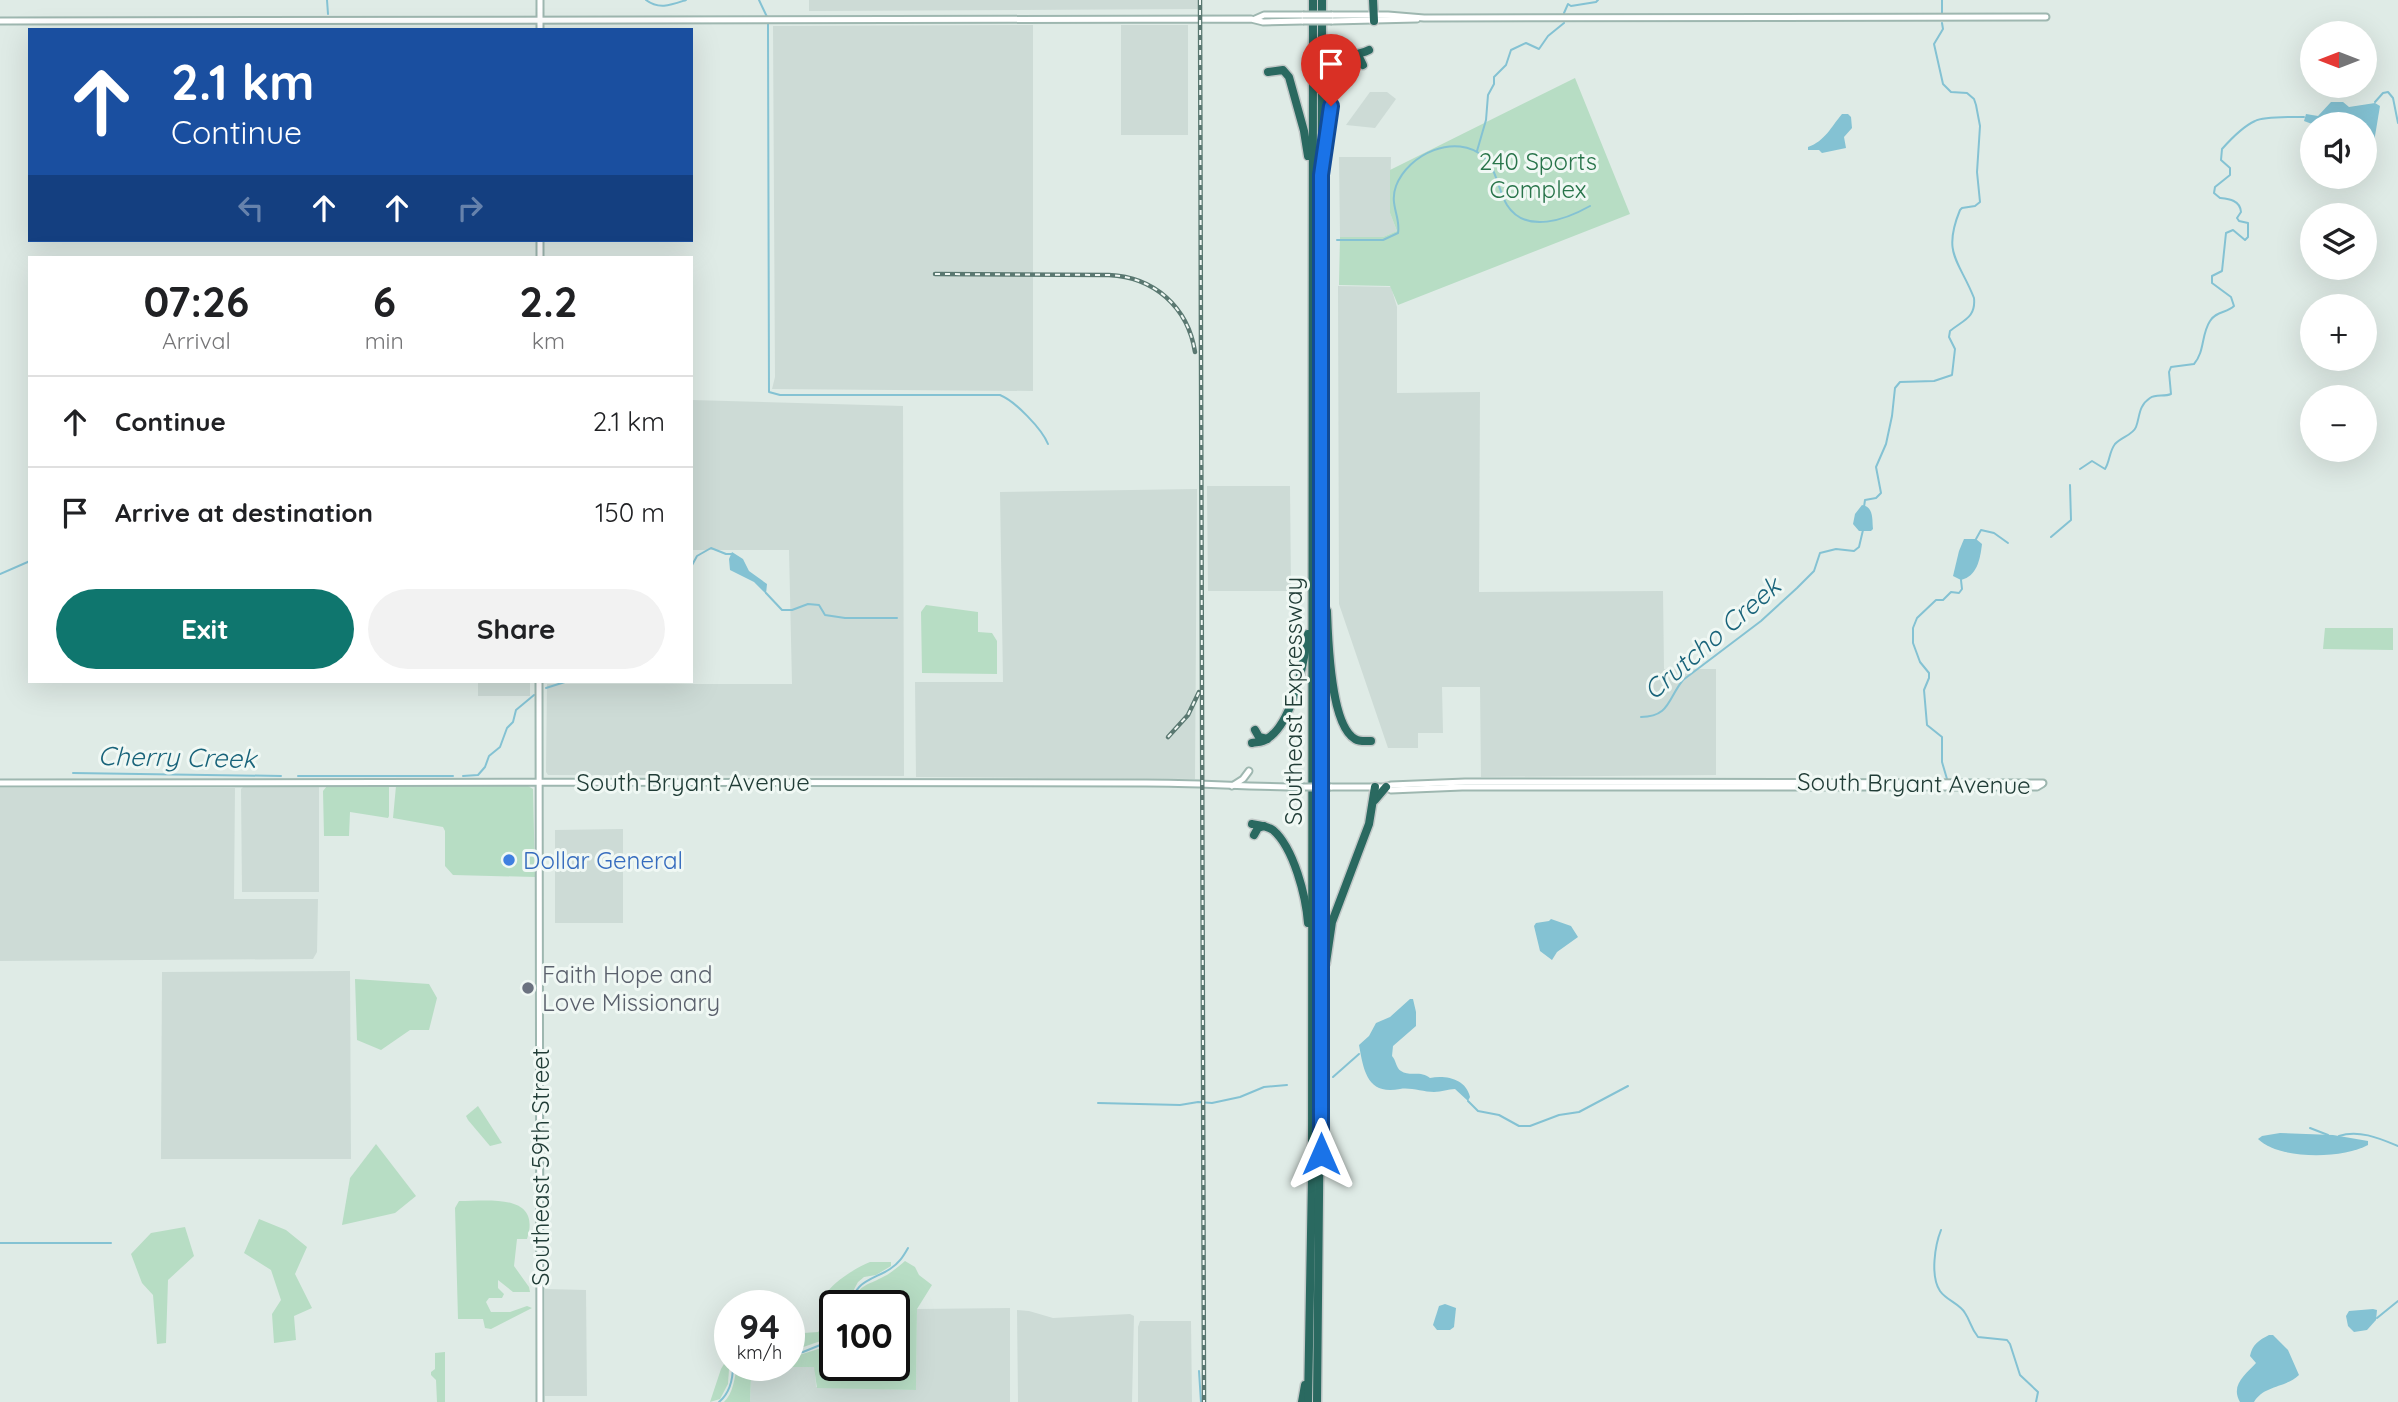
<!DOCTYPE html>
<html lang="en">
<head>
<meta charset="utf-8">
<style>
	:root { --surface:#fff; --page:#f2f2f2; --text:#202124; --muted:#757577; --line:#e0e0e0; --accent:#0f766e }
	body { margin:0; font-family:Quicksand,sans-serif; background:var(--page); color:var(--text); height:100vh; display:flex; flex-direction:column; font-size:26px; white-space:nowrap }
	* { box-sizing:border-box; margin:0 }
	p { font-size:23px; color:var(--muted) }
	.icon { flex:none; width:38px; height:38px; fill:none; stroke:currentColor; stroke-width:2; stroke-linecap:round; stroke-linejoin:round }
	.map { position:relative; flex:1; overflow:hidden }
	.sheet { position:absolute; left:28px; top:256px; width:665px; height:427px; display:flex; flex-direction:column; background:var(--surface); border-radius:0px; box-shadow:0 7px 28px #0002 }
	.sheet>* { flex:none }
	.top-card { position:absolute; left:28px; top:28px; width:665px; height:214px; border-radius:0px; box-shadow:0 7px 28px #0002; background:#1a4fa0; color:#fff; overflow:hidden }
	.needle { width:46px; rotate:270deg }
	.fabs { position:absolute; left:2300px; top:21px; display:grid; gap:14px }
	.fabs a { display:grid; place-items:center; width:77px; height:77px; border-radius:50%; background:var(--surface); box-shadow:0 7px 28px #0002; font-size:35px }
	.speed { position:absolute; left:714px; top:1290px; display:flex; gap:14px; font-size:35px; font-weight:700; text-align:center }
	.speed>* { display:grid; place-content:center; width:91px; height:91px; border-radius:50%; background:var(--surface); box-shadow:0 7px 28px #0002; line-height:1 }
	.speed small { font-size:18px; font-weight:400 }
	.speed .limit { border:4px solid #111; border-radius:10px; background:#fff; color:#111 }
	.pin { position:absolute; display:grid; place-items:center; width:60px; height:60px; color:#fff; margin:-72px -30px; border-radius:50% 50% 50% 0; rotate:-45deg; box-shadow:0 0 7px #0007 }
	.pin .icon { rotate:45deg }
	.me { position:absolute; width:77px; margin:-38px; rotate:0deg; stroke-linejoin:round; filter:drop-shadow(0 0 5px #0008) }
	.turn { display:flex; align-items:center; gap:24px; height:147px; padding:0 28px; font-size:32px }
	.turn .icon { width:91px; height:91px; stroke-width:2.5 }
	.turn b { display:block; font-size:49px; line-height:60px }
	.lanes { display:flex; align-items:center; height:66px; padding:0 28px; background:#0003; justify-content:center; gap:35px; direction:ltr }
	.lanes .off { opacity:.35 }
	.eta { display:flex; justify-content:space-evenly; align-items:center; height:119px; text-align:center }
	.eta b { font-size:42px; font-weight:700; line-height:49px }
	.action { display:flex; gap:14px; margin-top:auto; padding:14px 28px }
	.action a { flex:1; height:80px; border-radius:42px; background:var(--accent); color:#fff; font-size:28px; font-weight:700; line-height:80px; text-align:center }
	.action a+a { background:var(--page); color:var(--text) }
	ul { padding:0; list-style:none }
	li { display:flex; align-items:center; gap:21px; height:91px; padding:0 28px; border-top:2px solid var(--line) }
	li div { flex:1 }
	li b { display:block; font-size:26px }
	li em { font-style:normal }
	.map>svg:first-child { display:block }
	.built { fill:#cddbd6 }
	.green { fill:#b7ddc4 }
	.water { fill:#84c2d3 }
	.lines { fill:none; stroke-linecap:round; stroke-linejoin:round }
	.stream { stroke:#84c2d3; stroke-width:2 }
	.secondary-casing { stroke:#9eb7b0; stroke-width:9 }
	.highway-casing { stroke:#c1c8c7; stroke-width:11 }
	.secondary { stroke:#fff; stroke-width:5 }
	.highway { stroke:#2a6960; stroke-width:8 }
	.rail-casing { stroke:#5a7871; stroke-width:4.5 }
	.rail { stroke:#f0f8f4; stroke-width:2; stroke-dasharray:5; stroke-linecap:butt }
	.secondary-bridge-casing { stroke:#9eb7b0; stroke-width:9; stroke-linecap:butt }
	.secondary-bridge { stroke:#fff; stroke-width:5 }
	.route-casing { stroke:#114b97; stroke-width:18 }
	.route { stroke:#1a73e8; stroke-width:12 }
	.shop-dot { fill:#3f7fe0; stroke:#f0f8f4; stroke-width:2.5 }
	.worship-dot { fill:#6b7280; stroke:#f0f8f4; stroke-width:2.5 }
	.labels { text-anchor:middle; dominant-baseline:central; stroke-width:6; stroke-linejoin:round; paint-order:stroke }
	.park-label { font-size:24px; fill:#28744a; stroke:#f0f8f4 }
	.street-label { font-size:24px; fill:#203c36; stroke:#f0f8f4 }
	.shop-label { font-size:24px; fill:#366cbe; stroke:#f0f8f4; text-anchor:start }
	.worship-label { font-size:24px; fill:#5b616d; stroke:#f0f8f4; text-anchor:start }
	.water-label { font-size:26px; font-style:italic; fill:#18637a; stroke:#f0f8f4 }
</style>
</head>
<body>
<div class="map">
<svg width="2398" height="1402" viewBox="0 0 2398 1402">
	<rect width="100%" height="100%" fill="#dfebe6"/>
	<g class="built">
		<polygon points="809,0 1198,0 1198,9 809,11"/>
		<polygon points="1033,25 1033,391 772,389 775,377 773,26"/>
		<rect x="1121" y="25" width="67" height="110"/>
		<polygon points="1370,92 1387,92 1396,99 1375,128 1346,125"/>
		<polygon points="1339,157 1391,157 1390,213 1397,231 1383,237 1340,237"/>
		<polygon points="1338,286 1391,287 1397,307 1397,393 1480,392 1479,592 1663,591 1664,669 1716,669 1716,775 1481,777 1480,687 1442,687 1443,733 1418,733 1418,748 1388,748 1339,604"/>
		<polygon points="691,400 903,406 904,776 548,775 546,772 547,684 792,684 789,550 691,550"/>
		<polygon points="1207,486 1290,486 1291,591 1208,591"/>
		<polygon points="1197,489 1195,779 916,777 915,682 1003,682 1000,492"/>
		<rect x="478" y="681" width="52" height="15"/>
		<polygon points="244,786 319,787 319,892 242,892 241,789"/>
		<polygon points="0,788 235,788 234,899 318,899 317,952 313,959 0,961"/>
		<polygon points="623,829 623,923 555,923 555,830"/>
		<polygon points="350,971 351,1159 161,1159 162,972"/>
		<polygon points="545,1289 586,1290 587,1396 545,1396"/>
		<polygon points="1010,1308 1010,1402 750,1402 751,1378 768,1377 771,1365 815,1367 816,1387 916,1390 917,1309"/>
		<polygon points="1017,1310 1029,1311 1053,1318 1130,1314 1134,1316 1132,1402 1018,1402"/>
		<polygon points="1140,1321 1191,1321 1192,1402 1138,1402 1138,1327"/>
	</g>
	<g class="green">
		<polygon points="1575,78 1630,214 1398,305 1390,286 1339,285 1340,237 1383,237 1397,231 1390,213 1390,170"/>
		<polygon points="926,605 978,612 978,632 992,633 997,641 997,674 922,673 921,612"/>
		<polygon points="2325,628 2393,628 2393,650 2323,649"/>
		<polygon points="327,786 389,787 389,816 388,818 350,812 349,836 324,836 323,791"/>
		<polygon points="396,786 528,786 533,789 535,877 453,875 445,866 445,831 443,827 393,818"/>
		<polygon points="355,979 429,984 437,998 429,1030 410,1030 381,1050 357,1040"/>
		<polygon points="478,1106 502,1143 490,1146 468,1120 466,1116"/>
		<polygon points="376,1144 416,1196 395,1213 342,1225 350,1178"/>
		<path d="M 459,1201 C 489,1201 542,1193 527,1239 L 517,1239 L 514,1266 L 529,1287 L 530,1292 L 513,1292 L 498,1280 L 498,1288 L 504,1294 L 502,1298 L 489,1298 L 486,1302 L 491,1312 L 510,1312 L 527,1306 L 532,1308 L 491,1329 L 485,1328 L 483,1319 L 458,1319 L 455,1208 Z"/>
		<polygon points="259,1219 286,1230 307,1247 295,1274 312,1308 294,1316 296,1340 274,1343 272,1314 281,1300 271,1270 244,1253"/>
		<polygon points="185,1227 194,1256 168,1280 166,1343 157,1344 153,1295 142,1283 131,1254 151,1233"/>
		<path d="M 905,1261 L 915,1267 L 919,1275 L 932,1285 L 917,1309 L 916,1390 L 817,1388 L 814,1367 L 787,1367 L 789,1358 C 805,1353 819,1349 835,1343 L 835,1365 L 894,1365 L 894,1306 L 857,1305 C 853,1287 868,1285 881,1278 C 890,1274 898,1267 905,1261 Z"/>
		<path d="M 870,1262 L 891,1262 L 891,1266 L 876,1275 L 864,1277 L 858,1282 L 850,1297 L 851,1305 L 836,1305 L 836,1298 L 825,1297 C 829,1284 857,1267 870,1262 Z"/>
		<polygon points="835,1308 835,1336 789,1352 789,1334 818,1332 822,1328 824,1318"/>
		<polygon points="445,1352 445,1402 437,1402 436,1380 431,1375 431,1372 435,1369 435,1353"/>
		<polygon points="730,1354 728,1384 720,1399 710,1402 721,1369"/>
		<path d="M 737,1365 L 756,1367 L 771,1365 L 768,1377 L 751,1378 L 750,1402 L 724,1402 C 733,1394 735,1377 737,1365 Z"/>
	</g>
	<g class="water">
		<polygon points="2331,102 2343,102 2349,107 2375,103 2380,106 2372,154 2369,157 2364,157 2364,124 2349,124 2349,119 2336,117 2332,124 2312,124 2304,121 2306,114 2318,116"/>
		<path d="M 1842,114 L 1848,114 L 1851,117 L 1852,128 L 1844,137 L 1846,148 L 1822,153 L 1819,150 L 1808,150 L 1808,147 C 1825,141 1831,127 1842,114 Z"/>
		<path d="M 1862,505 C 1874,507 1872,519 1873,529 L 1871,531 L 1859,531 L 1853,524 L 1855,514 Z"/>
		<path d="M 1964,539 L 1976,539 L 1982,544 C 1980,560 1977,576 1961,580 L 1953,576 L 1959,551 Z"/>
		<polygon points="732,552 743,559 749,571 767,584 766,594 754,582 730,570 729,559"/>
		<polygon points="1551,919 1571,926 1578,937 1557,952 1552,960 1540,951 1534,926 1536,923 1549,921"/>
		<path d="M 1410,999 L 1413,999 L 1416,1012 L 1416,1026 L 1393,1046 L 1392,1056 C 1396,1060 1396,1068 1401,1071 C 1409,1077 1421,1070 1430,1078 C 1446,1075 1466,1079 1470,1097 L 1468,1101 L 1455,1089 C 1448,1089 1442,1092 1434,1092 C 1423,1092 1410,1087 1400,1089 C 1368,1095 1364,1073 1359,1045 L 1369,1036 L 1376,1023 L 1390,1017 Z"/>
		<path d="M 2280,1133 L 2333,1135 L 2368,1141 L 2368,1145 C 2343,1159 2279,1160 2258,1139 L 2262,1136 Z"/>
		<polygon points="1445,1304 1456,1308 1454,1327 1450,1330 1437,1330 1433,1325 1439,1306"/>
		<polygon points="2373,1309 2377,1310 2376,1320 2367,1330 2354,1332 2348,1326 2346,1316 2349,1311"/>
		<path d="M 2269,1335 L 2273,1335 L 2288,1350 L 2299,1375 C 2286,1388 2264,1385 2254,1402 L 2240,1402 C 2230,1385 2246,1374 2256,1363 L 2250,1356 C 2252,1345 2259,1340 2269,1335 Z"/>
	</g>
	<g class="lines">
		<g class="stream">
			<polyline points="327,0 328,14"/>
			<path d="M 646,0 C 659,10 671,5 686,0"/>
			<path d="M 759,0 L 768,19 L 768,33 L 769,392 L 780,395 L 1000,395 C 1015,401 1042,429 1048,444"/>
			<polyline points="1942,0 1942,13"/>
			<polyline points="1564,13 1568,4 1571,6 1596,2 1598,0"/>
			<polyline points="2375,102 2383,93 2388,92 2393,98 2398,123"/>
			<polyline points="1477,151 1486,120 1488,95 1494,84 1494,77 1506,65 1511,50 1526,43 1539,49 1548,36 1564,23"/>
			<path d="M 1337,240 L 1383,240 L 1398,233 C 1401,217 1389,205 1396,186 C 1408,154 1456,132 1484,157 C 1497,170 1498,190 1507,205 C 1526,235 1567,219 1590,206"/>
			<path d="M 2080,469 L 2092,461 L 2105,469 C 2110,461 2109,452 2115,444 C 2121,437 2133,435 2136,427 C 2140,417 2138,406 2150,398 C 2156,394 2164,397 2171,394 L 2169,372 L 2171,367 L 2194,364 C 2205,351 2201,335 2210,321 C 2216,311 2227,313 2234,306 L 2231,297 L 2212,283 L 2212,276 L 2222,271 L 2226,233 L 2233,230 L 2245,240 L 2248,237 L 2248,223 L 2239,221 L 2237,218 L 2241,212 C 2240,200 2229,199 2220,198 L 2214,193 L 2215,187 L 2230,175 L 2230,168 L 2221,160 L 2222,149 C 2230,140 2244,126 2255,121 C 2264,116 2294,117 2304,117"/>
			<path d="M 1864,507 L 1865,500 L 1876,498 L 1881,493 L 1876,467 L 1886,444 L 1892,416 L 1895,388 L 1900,382 L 1934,381 L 1952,375 L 1955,349 L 1949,337 L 1950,331 C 1963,320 1976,318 1974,298 C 1959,260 1942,254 1960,210 L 1962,208 L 1975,206 L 1980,202 L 1977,172 L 1980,126 L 1976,105 L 1974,99 L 1967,93 L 1951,92 L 1943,84 L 1934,44 L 1943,29 L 1942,23"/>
			<polyline points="2051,537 2071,520 2070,485"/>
			<polyline points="1976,539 1981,530 1994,533 2008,543"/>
			<polyline points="691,567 697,556 711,548 726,554 732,554"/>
			<polyline points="0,574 30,561"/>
			<polyline points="766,593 782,610 792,610 808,604 819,605 825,615 845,618 897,618"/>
			<polyline points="576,681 577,681"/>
			<polyline points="546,688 568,681"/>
			<path d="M 1641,717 C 1670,717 1668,698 1683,680 L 1761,621 L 1797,588 L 1814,571 L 1820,553 L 1836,549 L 1854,551 L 1859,547 L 1863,530"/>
			<polyline points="73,773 281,776"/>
			<polyline points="298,776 453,776"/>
			<polyline points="463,776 478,775 485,767 489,756 500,747 507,728 513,722 516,710 534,695"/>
			<polyline points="1947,779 1942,762 1942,737 1927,725 1924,690 1929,678 1929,673 1920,662 1913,643 1913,628 1917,618 1936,600 1943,600 1951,592 1959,593 1962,589 1961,580"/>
			<polyline points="1333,1077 1359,1054"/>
			<polyline points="1468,1101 1478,1111 1499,1115 1519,1126 1530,1126 1559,1115 1579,1112 1628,1086"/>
			<polyline points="1098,1103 1180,1105 1198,1102 1212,1103 1240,1097 1264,1087 1287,1085"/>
			<polyline points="2310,1128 2328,1135"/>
			<path d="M 2339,1136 C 2359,1129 2381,1139 2398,1146"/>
			<path d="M 1941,1230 C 1935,1245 1930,1276 1940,1291 C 1946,1300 1960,1304 1965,1313 C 1971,1322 1970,1327 1978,1337 L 2007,1340 L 2010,1344 L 2020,1375 L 2038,1392 L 2036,1402"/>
			<polyline points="0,1243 111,1243"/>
			<path d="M 854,1306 C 850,1282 875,1279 890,1269 C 899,1263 903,1257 908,1248"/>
			<polyline points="2377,1318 2398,1301"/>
			<polyline points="789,1355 803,1352 835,1339"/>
			<polyline points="755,1365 758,1365"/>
			<polyline points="1199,1371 1201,1402"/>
			<path d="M 719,1402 C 730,1393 733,1379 733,1365"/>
		</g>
		<defs>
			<g id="secondary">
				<polyline points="1332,15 1388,15 1424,18 2046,17"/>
				<polyline points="1255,19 1264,15 1303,15"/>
				<polyline points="0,21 1251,19 1263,22 1303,21"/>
				<polyline points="1332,21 1417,19"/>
				<polyline points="540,30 540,0"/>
				<polyline points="540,257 540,240"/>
				<polyline points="539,681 540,1402"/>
				<path d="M 0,783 C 382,782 764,782 1146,783 C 1198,783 1250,787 1303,787"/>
				<polyline points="1232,786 1243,779 1249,771"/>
				<polyline points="1331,787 1386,787 1391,785 1465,782 2043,783"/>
				<polyline points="1386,787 1391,790 1462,787 2037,787 2042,784"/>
			</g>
			<g id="highway">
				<polyline points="1373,0 1374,21"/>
				<polyline points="1354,55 1359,57 1363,65"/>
				<polyline points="1268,72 1283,70 1289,77 1304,131 1308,156"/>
				<path d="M 1326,145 C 1329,125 1332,70 1348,58 C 1354,53 1362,54 1369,50"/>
				<path d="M 1327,611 C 1328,638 1330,725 1355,739 C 1360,742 1366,741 1371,741"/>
				<polyline points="1255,730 1259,737 1267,739"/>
				<path d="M 1252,743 C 1257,742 1263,742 1267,739 C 1293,723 1304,661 1308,634"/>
				<polyline points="1375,800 1386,787"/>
				<path d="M 1252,824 C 1259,825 1267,826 1273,830 C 1294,848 1306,897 1308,923"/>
				<polyline points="1254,835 1258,828 1264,826"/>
				<polyline points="1326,963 1332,922 1369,824 1375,787"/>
				<polyline points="1302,1402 1305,1385"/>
				<polyline points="1308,1402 1312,1177 1313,0"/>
				<polyline points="1317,1402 1321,994 1322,0"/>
			</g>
		</defs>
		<use href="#secondary" class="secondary-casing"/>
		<use href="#highway" class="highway-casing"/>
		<use href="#secondary" class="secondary"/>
		<use href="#highway" class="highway"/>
		<defs>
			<g id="rail">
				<polyline points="1200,0 1204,1402"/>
				<path d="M 935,274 L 1109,275 C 1154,277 1188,307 1195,352"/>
				<polyline points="1168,737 1188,715 1199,692"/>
			</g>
		</defs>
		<use href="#rail" class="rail-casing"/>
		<use href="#rail" class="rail"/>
		<defs>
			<g id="secondary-bridge">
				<polyline points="1303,15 1332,15"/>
				<polyline points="1303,21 1332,21"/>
				<polyline points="1303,787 1331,787"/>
			</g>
		</defs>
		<use href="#secondary-bridge" class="secondary-bridge-casing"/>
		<use href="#secondary-bridge" class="secondary-bridge"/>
	</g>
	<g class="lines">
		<defs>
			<polyline id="route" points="1321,1154 1321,175 1331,106"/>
		</defs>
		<use href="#route" class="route-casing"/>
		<use href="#route" class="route"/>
	</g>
	<circle class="shop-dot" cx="509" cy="860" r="7"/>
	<circle class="worship-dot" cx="528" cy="988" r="7"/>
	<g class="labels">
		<g class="park-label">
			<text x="1538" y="161">240 Sports<tspan x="1538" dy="28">Complex</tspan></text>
		</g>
		<g class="street-label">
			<text transform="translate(1293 701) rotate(-90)">Southeast Expressway</text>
			<text x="693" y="782">South Bryant Avenue</text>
			<text transform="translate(1914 783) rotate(1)">South Bryant Avenue</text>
			<text transform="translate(540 1167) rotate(-90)">Southeast 59th Street</text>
		</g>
		<g class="shop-label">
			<text x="523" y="860">Dollar General</text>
		</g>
		<g class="worship-label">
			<text x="542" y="974">Faith Hope and<tspan x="542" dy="28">Love Missionary</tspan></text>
		</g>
		<g class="water-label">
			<text transform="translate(1712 638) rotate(-41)">Crutcho Creek</text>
			<text transform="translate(177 757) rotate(1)">Cherry Creek</text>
		</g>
	</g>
</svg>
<div class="fabs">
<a><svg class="needle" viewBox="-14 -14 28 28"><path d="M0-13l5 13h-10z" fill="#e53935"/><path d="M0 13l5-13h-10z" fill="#757577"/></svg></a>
<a><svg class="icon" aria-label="sound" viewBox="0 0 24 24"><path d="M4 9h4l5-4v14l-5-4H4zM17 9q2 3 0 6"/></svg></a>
<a><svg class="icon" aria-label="layers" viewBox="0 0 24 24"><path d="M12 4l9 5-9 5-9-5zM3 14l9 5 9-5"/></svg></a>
<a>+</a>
<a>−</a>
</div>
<div class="speed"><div>94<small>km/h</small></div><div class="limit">100</div></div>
<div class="pin" style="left:1331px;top:106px;background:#d93025"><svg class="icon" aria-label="arrive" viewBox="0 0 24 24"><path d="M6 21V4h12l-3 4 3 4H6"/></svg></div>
<svg class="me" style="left:1321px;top:1154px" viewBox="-20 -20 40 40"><path d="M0-17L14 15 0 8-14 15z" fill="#1a73e8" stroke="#fff" stroke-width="4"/></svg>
<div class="top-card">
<div class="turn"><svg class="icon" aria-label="ahead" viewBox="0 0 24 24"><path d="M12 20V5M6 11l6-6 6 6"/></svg><div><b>2.1 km</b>Continue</div></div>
<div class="lanes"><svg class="icon off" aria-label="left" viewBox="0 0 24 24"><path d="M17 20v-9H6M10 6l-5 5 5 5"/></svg><svg class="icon" aria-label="ahead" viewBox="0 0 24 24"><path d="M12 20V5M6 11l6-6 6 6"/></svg><svg class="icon" aria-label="ahead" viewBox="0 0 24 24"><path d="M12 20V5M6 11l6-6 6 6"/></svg><svg class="icon off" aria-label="right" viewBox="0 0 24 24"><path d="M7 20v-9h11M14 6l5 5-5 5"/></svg></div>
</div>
<section class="sheet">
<div class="eta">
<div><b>07:26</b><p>Arrival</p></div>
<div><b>6</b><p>min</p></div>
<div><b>2.2</b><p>km</p></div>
</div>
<ul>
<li><svg class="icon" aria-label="ahead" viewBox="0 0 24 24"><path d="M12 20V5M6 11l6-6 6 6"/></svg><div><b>Continue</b></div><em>2.1 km</em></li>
<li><svg class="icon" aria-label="arrive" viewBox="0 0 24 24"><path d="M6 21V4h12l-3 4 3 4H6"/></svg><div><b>Arrive at destination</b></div><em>150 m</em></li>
</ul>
<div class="action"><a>Exit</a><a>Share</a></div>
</section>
</div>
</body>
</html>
